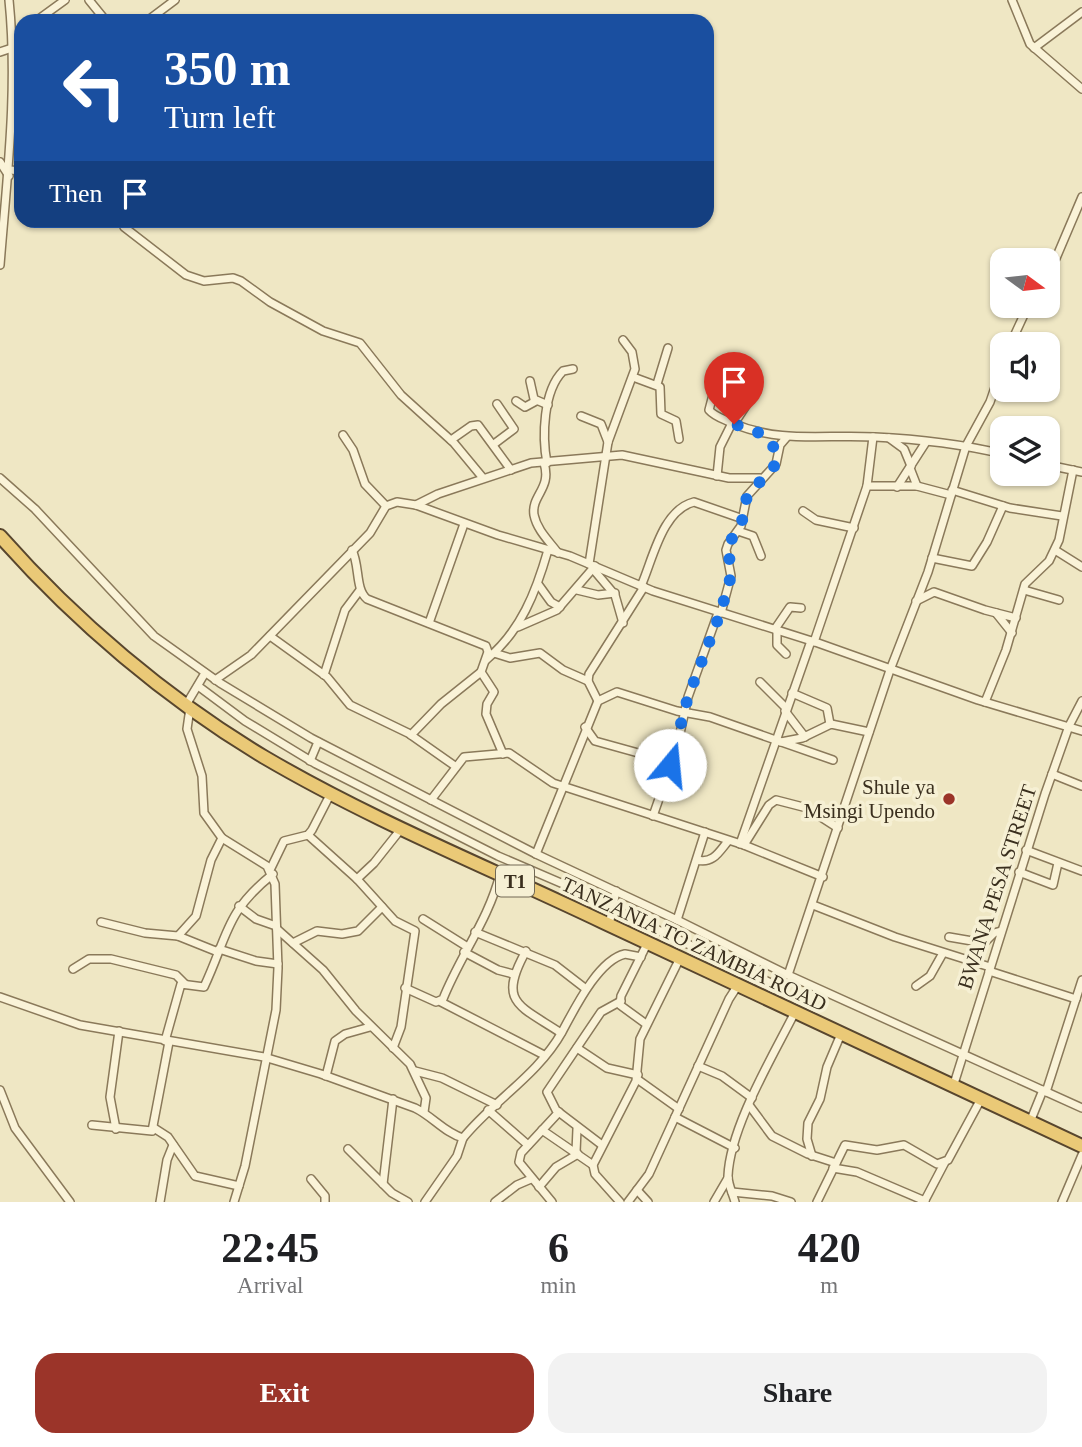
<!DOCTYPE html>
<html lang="en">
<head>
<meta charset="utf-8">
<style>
	:root { --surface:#fff; --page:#f2f2f2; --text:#202124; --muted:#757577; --accent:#9b3429 }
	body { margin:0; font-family:"Times New Roman",serif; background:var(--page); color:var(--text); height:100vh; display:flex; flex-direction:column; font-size:26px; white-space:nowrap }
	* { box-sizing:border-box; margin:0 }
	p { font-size:23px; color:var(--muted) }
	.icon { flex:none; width:38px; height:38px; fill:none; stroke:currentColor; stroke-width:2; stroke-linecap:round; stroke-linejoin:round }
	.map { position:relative; height:1202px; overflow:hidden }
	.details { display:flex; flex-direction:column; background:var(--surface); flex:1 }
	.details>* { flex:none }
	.top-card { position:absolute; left:14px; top:14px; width:700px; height:214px; border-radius:21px; box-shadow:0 2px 5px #0004; background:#1a4fa0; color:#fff; overflow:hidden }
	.needle { width:46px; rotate:105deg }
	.tools { position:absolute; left:990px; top:248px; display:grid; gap:14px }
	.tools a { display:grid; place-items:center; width:70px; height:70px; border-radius:14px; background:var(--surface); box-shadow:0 2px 5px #0004; font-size:35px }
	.pin { position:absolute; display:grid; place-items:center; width:60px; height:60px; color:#fff; margin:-72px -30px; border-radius:50% 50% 50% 0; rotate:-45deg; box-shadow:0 0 7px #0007 }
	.pin .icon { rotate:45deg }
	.me { position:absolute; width:77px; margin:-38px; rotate:17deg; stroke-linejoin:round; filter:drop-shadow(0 0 5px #0008) }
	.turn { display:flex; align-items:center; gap:24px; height:147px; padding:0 35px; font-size:32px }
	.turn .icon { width:91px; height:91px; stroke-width:2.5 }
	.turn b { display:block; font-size:49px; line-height:60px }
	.then { display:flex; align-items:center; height:66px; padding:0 35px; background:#0003; gap:14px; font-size:26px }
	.eta { display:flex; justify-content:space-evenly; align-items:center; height:119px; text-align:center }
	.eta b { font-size:42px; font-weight:800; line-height:49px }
	.primary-button { display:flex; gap:14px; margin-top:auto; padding:14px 35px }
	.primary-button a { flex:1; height:80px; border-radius:21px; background:var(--accent); color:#fff; font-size:28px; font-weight:800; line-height:80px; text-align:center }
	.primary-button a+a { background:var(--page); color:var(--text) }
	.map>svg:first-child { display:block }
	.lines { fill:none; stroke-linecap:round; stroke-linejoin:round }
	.minor-casing { stroke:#8a795a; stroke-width:10 }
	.trunk-casing { stroke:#58462e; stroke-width:16 }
	.minor { stroke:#faf3d8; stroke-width:7 }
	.trunk { stroke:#eac977; stroke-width:12 }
	.route { stroke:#1a73e8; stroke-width:12; stroke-dasharray:0 21.6 }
	.poi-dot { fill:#9b3429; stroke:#f6f0d4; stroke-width:2.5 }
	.labels { text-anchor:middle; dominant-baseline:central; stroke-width:7; stroke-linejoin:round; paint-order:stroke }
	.shield { fill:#f6f0d4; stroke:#726955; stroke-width:2 }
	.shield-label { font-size:19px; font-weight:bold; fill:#3a2f1e }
	.poi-label { font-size:21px; fill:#3a2f1e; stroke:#f6f0d4; text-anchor:end }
	.street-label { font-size:21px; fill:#3a2f1e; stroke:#f6f0d4 }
</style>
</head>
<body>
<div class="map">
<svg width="1082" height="1202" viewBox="0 0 1082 1202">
	<rect width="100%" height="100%" fill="#efe7c4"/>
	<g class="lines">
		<defs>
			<g id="minor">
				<polyline points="89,0 106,21"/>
				<polyline points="1012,0 1030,44 1082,89"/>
				<polyline points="36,21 65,0"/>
				<polyline points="147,21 175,0"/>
				<polyline points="20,33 21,34"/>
				<polyline points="1034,48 1082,12"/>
				<polyline points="0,52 12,48"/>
				<polyline points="0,162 9,176"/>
				<polyline points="10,170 21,171"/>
				<polyline points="122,220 124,227 186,275 204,281 233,278 241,281 270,302 323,331 360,343 401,395 454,443 483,478"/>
				<path d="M 0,265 C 7,176 18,89 9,0"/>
				<polyline points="1048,277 1082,197"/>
				<polyline points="1010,345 1028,306"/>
				<path d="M 719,372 L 709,410 C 715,417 724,419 732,423 C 781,444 824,434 875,437 C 918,439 961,444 1003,454"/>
				<polyline points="633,377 660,387 661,414 676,421 679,439"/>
				<polyline points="530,381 534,399 548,405"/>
				<polyline points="657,384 668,348"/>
				<polyline points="516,401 525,407 536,401"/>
				<polyline points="581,416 601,424 608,442"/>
				<polyline points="734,424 758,387"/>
				<polyline points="343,435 353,450 365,484 386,506"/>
				<polyline points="889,438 904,449 911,466"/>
				<polyline points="451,440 471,426 478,425 511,470"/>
				<polyline points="494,444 514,429 497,404"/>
				<path d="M 544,463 C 552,489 531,495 534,515 C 537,530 549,541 558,553"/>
				<path d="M 547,463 C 542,437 543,391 563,371 L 573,369"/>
				<polyline points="1048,465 1082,472"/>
				<polyline points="910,468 917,486"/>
				<polyline points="717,476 720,447 732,423"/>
				<polyline points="0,478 35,509 154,636 220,683 311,738 536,854 677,920 788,975 1082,1108"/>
				<polyline points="867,486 917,486 951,495"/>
				<polyline points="897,487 926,442"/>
				<polyline points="952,490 1010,508 1062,516"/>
				<polyline points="416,505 438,494 531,463 622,455 729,478 760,478"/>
				<polyline points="803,511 816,520 854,528"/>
				<polyline points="738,531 753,536 761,556"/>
				<path d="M 352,550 C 360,566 355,589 367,599 L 486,646 L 488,652 L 481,672 L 494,692 L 487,704 L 486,714 L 503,754"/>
				<polyline points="1055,550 1082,567"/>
				<polyline points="932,558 972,566 987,542 1003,506"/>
				<polyline points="589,564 608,442 635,369 632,352 623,340"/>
				<polyline points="593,569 615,595 623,623"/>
				<polyline points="538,584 551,602 560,607"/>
				<path d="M 641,586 C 653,559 662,510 694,502 L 743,519"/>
				<polyline points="577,590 598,595 615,593"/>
				<polyline points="1024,590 1059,600"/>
				<polyline points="916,601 934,592 985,610 1016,618"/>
				<polyline points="721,613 731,576 726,550 728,544 741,526 747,496 776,464 780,445 786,438"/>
				<polyline points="996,613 1012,633"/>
				<polyline points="429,623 464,524"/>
				<polyline points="518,627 557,610 595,566"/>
				<polyline points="775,629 790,607 801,608"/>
				<polyline points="777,630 777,645 786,654"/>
				<polyline points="270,636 327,677 350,705 408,733 455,766"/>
				<polyline points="814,642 867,486 873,437"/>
				<polyline points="494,653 510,658 540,653 563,670 588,681"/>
				<path d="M 486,660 C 521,631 536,592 548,550"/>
				<polyline points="324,675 345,610 360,590"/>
				<polyline points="215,680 251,655 370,533 386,506 397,502 416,505 498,535 570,556 653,591 818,643 978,700 1082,731"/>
				<polyline points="760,682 786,708"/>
				<polyline points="198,686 245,721 316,764 498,856 612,905"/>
				<polyline points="792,693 827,708 830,724"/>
				<polyline points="598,701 588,681 589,674 644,587"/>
				<polyline points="985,702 1006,650 1025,584 1049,561 1059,540 1073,470"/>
				<polyline points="186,705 205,673"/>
				<polyline points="190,708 187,729 202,776 204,813 222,838 267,866 275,884 278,968 276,1010 245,1166 234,1202"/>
				<polyline points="785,711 805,737"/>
				<polyline points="585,727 595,741 671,762"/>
				<polyline points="411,735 441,704 481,672"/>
				<polyline points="781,742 802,738 831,724 869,732"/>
				<polyline points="310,761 318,742"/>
				<polyline points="1052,774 1082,786"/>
				<polyline points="431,800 464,757 509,753 553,783 744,845 823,877"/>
				<polyline points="653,816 677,747 688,697 718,613"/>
				<polyline points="308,835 357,879 395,921 415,931 401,1027 393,1048"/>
				<polyline points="740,844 811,641"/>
				<polyline points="744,845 769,805 776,800 807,808 838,828"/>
				<polyline points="1026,850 1082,871"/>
				<polyline points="536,854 598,701 617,692 677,711 710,717 833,760"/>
				<path d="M 697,860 C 713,864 719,852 728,841"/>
				<polyline points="270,870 284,841 308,835 312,830 331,793"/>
				<polyline points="1019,872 1053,885 1058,863"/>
				<polyline points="357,879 374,863 401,829"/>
				<polyline points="813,905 895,937 990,967"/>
				<polyline points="239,906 256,919 276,926"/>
				<polyline points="611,908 775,985"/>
				<polyline points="423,919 466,946"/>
				<polyline points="677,920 705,832"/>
				<polyline points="101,922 145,933 178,936"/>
				<polyline points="609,925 616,891"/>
				<polyline points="277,929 323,970 356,1011 410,1064 426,1098 424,1112"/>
				<polyline points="475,932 555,965 586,989"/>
				<polyline points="949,937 984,943 994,933 1001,931"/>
				<polyline points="293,943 317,931 342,934 358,931 382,907"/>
				<polyline points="219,949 256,961 278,964"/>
				<path d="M 526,951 C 497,1003 519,1005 561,1033"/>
				<polyline points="218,952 178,936 196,916 211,860 222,838"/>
				<polyline points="464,952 498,970 513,974"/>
				<polyline points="73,969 89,959 111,959 176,975 185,984"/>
				<polyline points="989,971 1076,999"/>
				<polyline points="788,975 890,670 928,572 966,446 990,402 1003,364"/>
				<polyline points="916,986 930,976 943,953"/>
				<path d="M 405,988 L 436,1002 L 443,999 C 460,956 489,919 500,874"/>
				<path d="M 0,997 L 80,1025 L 264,1057 L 321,1074 L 415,1108 C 432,1116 445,1133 463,1138 C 493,1101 538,1075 562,1032 C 574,1010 598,960 625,954 L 641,957"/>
				<polyline points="441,1002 544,1055"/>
				<polyline points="646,1024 620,1005 621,996 647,944"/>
				<path d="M 165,1041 L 181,984 L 204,987 C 228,936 225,912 273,874"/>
				<polyline points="577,1048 607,1068 638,1075"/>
				<polyline points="698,1066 722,1076 752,1098"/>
				<polyline points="415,1071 442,1078 497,1105"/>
				<polyline points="326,1076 335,1041 345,1034 370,1027"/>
				<polyline points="637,1079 679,1109"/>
				<polyline points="953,1087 1045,794 1069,726 1082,701"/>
				<polyline points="0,1090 15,1128 70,1202"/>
				<polyline points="1046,1092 1082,980"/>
				<polyline points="749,1105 772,1136 808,1154 836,1163"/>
				<polyline points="488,1110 528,1145"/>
				<polyline points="675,1117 735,1148"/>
				<polyline points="1030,1122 1043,1090"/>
				<polyline points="92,1125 152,1131 169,1042"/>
				<polyline points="154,1128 168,1137 195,1176 239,1186"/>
				<polyline points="116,1129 110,1097 119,1031"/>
				<polyline points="542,1130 593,1165"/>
				<polyline points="602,1145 556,1110 547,1092 601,1012 621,1001"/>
				<polyline points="348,1149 392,1193 408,1202"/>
				<polyline points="576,1152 577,1129"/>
				<polyline points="812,1156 807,1139 808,1123 820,1099 827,1067 841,1034"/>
				<polyline points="833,1168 857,1172 925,1201"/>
				<polyline points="311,1179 325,1196 325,1202"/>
				<polyline points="383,1184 393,1099"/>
				<polyline points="539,1187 556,1167 578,1154"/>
				<polyline points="637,1190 648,1202"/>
				<polyline points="732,1192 772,1196 791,1202"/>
				<polyline points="160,1202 167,1160 173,1145"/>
				<polyline points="425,1202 457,1156 463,1138"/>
				<polyline points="495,1202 517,1185 531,1179"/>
				<polyline points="552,1202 519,1162 521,1153 559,1112"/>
				<polyline points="620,1202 595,1174 593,1165 636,1081 640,1039 680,958"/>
				<polyline points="628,1202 649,1174 729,999 738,985"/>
				<polyline points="714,1202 728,1178"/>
				<path d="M 735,1202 C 733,1194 728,1185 728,1176 C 730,1127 773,1056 795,1012"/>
				<polyline points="817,1202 845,1145 877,1150 904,1145 937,1164 948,1160 981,1099"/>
				<polyline points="924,1202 945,1162"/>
				<polyline points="1062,1202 1082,1155"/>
			</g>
			<path id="trunk" d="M 0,536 C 75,621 167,699 264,757 C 373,821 490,868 603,922 C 762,998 922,1072 1082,1146"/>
		</defs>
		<use href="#minor" class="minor-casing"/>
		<use href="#trunk" class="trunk-casing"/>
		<use href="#minor" class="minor"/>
		<use href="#trunk" class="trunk"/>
	</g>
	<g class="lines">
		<polyline class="route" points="670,765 688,697 720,614 731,576 728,544 741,526 747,496 776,464 777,452 765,435 734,424"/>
	</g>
	<circle class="poi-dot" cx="949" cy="799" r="7"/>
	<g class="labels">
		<rect class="shield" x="496" y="865.5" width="38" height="31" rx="5"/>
		<g class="shield-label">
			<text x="515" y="881">T1</text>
		</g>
		<g class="poi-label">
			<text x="935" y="787">Shule ya<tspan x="935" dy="24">Msingi Upendo</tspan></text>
		</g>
		<g class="street-label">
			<text transform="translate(997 887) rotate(-72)">BWANA PESA STREET</text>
			<text transform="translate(694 944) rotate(25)">TANZANIA TO ZAMBIA ROAD</text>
		</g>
	</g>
</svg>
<div class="tools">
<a><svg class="needle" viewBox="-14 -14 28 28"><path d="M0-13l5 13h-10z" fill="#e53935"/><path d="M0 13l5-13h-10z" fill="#757577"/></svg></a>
<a><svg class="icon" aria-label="sound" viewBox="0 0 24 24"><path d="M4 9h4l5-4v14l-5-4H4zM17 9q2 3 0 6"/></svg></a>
<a><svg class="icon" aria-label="layers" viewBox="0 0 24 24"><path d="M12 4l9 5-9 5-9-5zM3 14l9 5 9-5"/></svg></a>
</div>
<div class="pin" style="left:734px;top:424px;background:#d93025"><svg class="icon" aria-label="arrive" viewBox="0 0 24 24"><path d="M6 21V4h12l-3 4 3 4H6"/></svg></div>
<svg class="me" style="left:670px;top:765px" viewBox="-20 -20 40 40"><circle r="19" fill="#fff"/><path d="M0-13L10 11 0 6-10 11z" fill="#1a73e8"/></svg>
<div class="top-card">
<div class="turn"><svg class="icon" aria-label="left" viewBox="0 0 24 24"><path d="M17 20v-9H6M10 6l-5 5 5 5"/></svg><div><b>350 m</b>Turn left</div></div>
<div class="then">Then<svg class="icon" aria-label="arrive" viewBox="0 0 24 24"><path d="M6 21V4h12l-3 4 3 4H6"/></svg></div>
</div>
</div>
<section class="details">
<div class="eta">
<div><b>22:45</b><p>Arrival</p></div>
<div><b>6</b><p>min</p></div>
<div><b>420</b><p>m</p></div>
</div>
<div class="primary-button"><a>Exit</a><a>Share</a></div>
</section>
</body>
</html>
